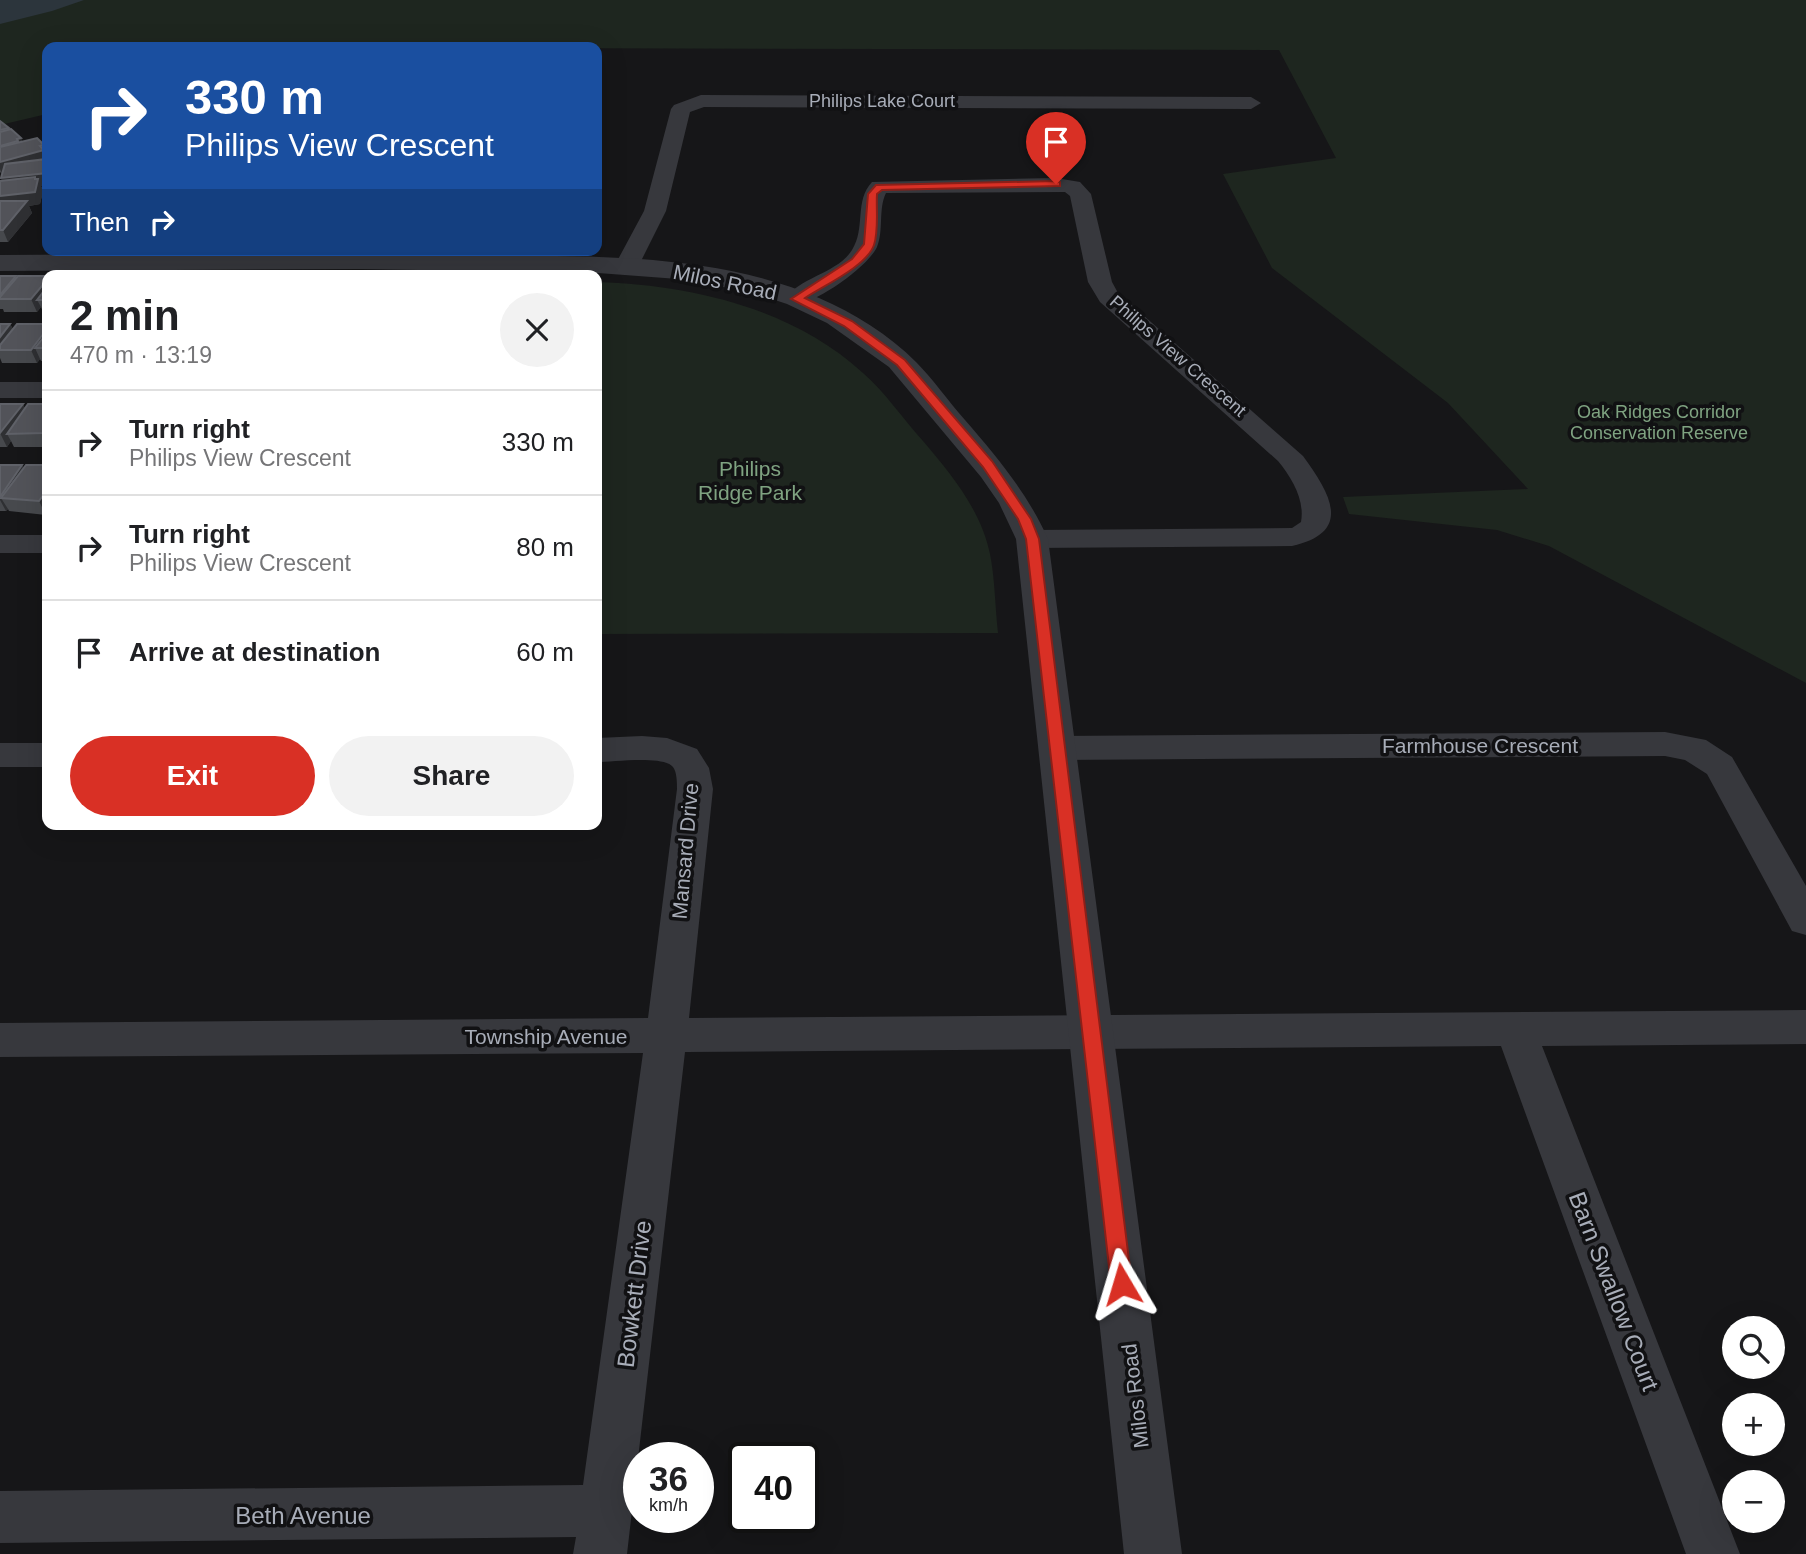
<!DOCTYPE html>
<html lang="en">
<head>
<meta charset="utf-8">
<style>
	:root { --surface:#fff; --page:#f2f2f2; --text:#202124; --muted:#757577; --line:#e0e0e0; --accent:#d93025 }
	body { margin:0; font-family:Arial,sans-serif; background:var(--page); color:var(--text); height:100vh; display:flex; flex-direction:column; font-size:26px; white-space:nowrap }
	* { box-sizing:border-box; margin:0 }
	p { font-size:23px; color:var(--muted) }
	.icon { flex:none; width:38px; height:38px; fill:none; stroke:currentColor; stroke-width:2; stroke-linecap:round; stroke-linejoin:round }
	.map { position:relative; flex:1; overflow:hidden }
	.side { position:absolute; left:42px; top:270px; width:560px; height:560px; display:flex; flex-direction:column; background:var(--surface); border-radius:14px; box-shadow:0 7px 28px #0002 }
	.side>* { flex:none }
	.banner { position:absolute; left:42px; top:42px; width:560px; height:214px; border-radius:14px; box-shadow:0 7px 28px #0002; background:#1a4fa0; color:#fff; overflow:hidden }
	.controls { position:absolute; left:1722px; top:1316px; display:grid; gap:14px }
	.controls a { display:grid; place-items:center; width:63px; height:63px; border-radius:50%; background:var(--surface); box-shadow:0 7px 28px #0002; font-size:35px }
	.speed { position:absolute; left:623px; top:1442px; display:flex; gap:14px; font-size:35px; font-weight:700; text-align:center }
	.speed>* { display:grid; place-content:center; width:91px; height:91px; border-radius:50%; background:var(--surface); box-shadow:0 7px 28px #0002; line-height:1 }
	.speed small { font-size:18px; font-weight:400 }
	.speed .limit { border:4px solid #111; border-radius:10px; background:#fff; color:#111 }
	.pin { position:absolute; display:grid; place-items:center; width:60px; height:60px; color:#fff; margin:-72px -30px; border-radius:50% 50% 50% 0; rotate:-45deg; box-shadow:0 0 7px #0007 }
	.pin .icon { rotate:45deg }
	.me { position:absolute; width:77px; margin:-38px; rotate:353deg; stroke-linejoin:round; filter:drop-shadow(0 0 5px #0008) }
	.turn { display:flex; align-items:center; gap:24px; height:147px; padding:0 28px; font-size:32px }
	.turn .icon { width:91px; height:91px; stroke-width:2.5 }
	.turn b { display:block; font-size:49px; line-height:60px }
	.then { display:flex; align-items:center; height:66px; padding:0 28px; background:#0003; gap:14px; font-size:26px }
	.round { display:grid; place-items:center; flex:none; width:74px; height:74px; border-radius:37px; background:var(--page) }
	.headline { display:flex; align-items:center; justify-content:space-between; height:119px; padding:0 28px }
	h1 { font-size:42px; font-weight:600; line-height:52px }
	.button { display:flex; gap:14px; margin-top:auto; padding:14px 28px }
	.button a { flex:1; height:80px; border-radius:42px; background:var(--accent); color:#fff; font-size:28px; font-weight:600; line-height:80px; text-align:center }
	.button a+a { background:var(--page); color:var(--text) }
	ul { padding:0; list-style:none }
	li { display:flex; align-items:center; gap:21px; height:105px; padding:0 28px; border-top:2px solid var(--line) }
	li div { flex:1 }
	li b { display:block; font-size:26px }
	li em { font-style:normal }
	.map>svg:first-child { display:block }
	.green { fill:#1e261f }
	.water { fill:#2c353c }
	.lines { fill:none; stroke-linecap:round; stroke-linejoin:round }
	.minor { fill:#37383d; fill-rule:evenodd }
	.tertiary { fill:#37383d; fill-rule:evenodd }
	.wall { fill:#47494d }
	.shaded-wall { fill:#2f3033 }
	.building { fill:#525359; stroke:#5f6168; stroke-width:2 }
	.route { fill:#d93025; stroke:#8d1f18; stroke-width:2 }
	.labels { text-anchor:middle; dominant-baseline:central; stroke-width:7; stroke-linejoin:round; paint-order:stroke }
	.far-street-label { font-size:18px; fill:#a8adb8; stroke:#111113 }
	.far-park-label { font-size:18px; fill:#7fa381; stroke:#111113 }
	.street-label { font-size:21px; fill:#a8adb8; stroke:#111113 }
	.park-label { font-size:21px; fill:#7fa381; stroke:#111113 }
	.near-street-label { font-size:24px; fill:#a8adb8; stroke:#111113 }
</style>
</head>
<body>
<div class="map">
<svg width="1806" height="1554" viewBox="0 0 1806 1554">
	<rect width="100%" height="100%" fill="#161618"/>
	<g class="green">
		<polygon points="0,0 1806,0 1806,683 1549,546 1497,530 1349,514 1343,497 1528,489 1448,403 1272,268 1223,174 1336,158 1279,50 47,47 47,114 0,125"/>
		<path d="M 597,282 C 691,285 792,308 863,373 C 885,392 903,419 923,441 C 951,474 981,510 990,554 C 995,579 995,607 998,633 L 597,634 Z"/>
	</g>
	<polygon class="water" points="0,0 84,0 52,11 0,24"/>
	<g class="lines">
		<g class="minor">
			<polygon points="701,95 1251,97 1261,103 1251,109 704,107 690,112 666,211 639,265 635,270 619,270 615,265 644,211 671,109 674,105"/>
			<path d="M 1056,178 L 1080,182 L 1091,194 L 1112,282 L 1118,293 L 1303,456 C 1330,493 1354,532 1292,546 L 1032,548 L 1022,545 L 1017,539 L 1022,533 L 1032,530 L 1292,528 L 1301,522 C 1305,500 1292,478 1278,461 L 1100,302 L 1088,282 L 1070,196 L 1065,192 L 886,193 C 878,209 884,230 877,247 C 868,267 810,309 789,304 L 785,299 C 800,277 838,273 852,250 C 866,228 854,201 872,182 Z"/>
			<rect x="0" y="382" width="47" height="16"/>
			<rect x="0" y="535" width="47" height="18"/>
			<polygon points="1665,732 1706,740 1732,757 1806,886 1806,935 1792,931 1707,774 1685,760 1665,756 1057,760 1045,757 1040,748 1045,739 1057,736"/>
			<path d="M 642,736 L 667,738 L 697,749 L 709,768 L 713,789 L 689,1018 L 1806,1010 L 1806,1044 L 1542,1046 L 1740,1554 L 1686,1554 L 1501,1046 L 685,1052 L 627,1554 L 573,1554 L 576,1537 L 0,1543 L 0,1491 L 583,1485 L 643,1053 L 0,1057 L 0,1023 L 648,1018 L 677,789 C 677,783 677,772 673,767 C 664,755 612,762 597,762 L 597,738 Z"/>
			<rect x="0" y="743" width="47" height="24"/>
		</g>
		<path class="tertiary" d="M 0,255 C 154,254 308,253 462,255 C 579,257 708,250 819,298 C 854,313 889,335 916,362 C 934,380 948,401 965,420 C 997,457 1028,494 1048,539 L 1182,1554 L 1124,1554 L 1016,539 L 999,503 L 981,477 L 889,367 L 827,323 L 787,304 L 751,292 L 678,279 L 598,273 L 358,269 L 0,271 Z"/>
	</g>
	<g class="wall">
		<polygon points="0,121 21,138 22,142 47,152 47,185 41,186 43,191 40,204 29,206 32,213 8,242 0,242 0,181 2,180 1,178 2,174 0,172"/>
		<polygon points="0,276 17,278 47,276 47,312 43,312 41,307 37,312 4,312 3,309 0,309"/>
		<polygon points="0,324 10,324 13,329 47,324 47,361 41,361 40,359 37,363 2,363 0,358"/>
		<polygon points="0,404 23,404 25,409 47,404 47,447 14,447 11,441 7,447 0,447"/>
		<polygon points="0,465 22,465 24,469 47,465 47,513 46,515 9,511 8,509 6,511 0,511"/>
	</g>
	<g class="shaded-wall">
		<polygon points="21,138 26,150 0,159 0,146"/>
		<polygon points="44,145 47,152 47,162 2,174 0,169 0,162"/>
		<polygon points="47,173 47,185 41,186 43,191 40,204 29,206 32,213 8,242 3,230 0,209 0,196 6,190 1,178"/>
		<polygon points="16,276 21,288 0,299 0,295"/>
		<polygon points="47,280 47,299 37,300 41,307 37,312 31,299"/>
		<polygon points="10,324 17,337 0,350 0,337"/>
		<polygon points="47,329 47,348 35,348 40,359 37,363 31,350"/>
		<polygon points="23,404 29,417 7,434 11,441 7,447 0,433"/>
		<polygon points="47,427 47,442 43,433"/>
		<polygon points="22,465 29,478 1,498 8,509 6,511 0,500 0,497"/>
		<polygon points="47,490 47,501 44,501 47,507 46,515 39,501"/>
	</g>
	<g class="building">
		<polygon points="364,44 403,44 401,47 360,47"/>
		<polygon points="0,121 9,128 0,130"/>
		<polygon points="11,129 21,138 17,139 18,141 0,146 0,132"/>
		<polygon points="37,138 44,145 40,146 44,150 0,162 0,147"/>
		<polygon points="47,159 47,173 1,178 5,164"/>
		<polygon points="35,177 35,179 38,179 35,192 0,196 0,181"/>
		<polygon points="0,201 27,201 3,230 0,230"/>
		<polygon points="0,276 16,276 0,295"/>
		<polygon points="18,276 47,276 47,280 31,299 0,299 0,297"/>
		<polygon points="47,287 47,300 37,300"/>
		<polygon points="0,324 10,324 0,337"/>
		<polygon points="17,324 47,324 47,329 31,350 0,350 0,345"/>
		<polygon points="47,333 47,348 35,348"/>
		<polygon points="0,404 23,404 0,433"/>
		<polygon points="28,404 47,404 47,427 43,433 7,434"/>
		<polygon points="0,465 22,465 0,497"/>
		<polygon points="26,465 47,465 47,490 39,501 1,498"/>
	</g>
	<path class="route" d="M 1056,181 L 1060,182 L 1060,186 L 882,190 L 877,194 C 876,209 879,230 874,245 C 867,266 823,286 805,298 L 852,321 L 905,360 L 992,461 L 1031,519 L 1039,539 L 1132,1284 L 1129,1291 L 1122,1294 L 1114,1291 L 1111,1284 L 1026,539 L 1018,519 L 983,467 L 897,365 L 844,326 L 791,299 L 852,259 L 864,244 L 868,194 L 876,185 Z"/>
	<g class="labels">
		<g class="far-street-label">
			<text x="882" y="101">Philips Lake Court</text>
			<text transform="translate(1178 356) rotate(41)">Philips View Crescent</text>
		</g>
		<g class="far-park-label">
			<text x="1659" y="412">Oak Ridges Corridor<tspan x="1659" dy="21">Conservation Reserve</tspan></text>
		</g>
		<g class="street-label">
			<text transform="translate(725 282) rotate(12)">Milos Road</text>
			<text x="1480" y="745">Farmhouse Crescent</text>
			<text transform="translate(685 851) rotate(-85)">Mansard Drive</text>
			<text x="546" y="1036">Township Avenue</text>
			<text transform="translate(1135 1396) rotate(-97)">Milos Road</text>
		</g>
		<g class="park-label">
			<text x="750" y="468">Philips<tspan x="750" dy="24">Ridge Park</tspan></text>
		</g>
		<g class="near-street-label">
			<text transform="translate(1614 1291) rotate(69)">Barn Swallow Court</text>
			<text transform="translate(634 1294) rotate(-83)">Bowkett Drive</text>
			<text x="303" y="1515">Beth Avenue</text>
		</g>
	</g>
</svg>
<div class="controls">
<a><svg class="icon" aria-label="search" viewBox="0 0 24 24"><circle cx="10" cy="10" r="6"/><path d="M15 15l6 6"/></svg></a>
<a>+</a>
<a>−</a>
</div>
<div class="speed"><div>36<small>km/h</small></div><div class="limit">40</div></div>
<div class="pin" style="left:1056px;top:184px;background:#d93025"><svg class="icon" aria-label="arrive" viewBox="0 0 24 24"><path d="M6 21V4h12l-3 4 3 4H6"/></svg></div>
<svg class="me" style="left:1122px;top:1284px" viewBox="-20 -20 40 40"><path d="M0-17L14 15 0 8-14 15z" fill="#d93025" stroke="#fff" stroke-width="4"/></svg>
<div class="banner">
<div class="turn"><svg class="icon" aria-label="right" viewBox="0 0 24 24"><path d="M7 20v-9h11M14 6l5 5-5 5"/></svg><div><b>330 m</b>Philips View Crescent</div></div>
<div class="then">Then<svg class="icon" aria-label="right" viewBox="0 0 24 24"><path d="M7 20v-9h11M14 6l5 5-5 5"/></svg></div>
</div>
<section class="side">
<div class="headline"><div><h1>2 min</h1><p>470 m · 13:19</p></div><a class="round"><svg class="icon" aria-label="close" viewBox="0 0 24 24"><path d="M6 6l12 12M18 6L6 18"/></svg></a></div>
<ul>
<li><svg class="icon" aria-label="right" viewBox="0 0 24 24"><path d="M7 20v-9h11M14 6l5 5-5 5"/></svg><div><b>Turn right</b><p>Philips View Crescent</p></div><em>330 m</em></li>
<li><svg class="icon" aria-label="right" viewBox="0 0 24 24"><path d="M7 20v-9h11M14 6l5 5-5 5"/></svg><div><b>Turn right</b><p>Philips View Crescent</p></div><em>80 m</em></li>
<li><svg class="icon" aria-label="arrive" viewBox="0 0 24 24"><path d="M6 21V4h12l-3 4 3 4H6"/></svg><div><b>Arrive at destination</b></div><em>60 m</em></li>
</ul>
<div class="button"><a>Exit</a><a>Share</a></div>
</section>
</div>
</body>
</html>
